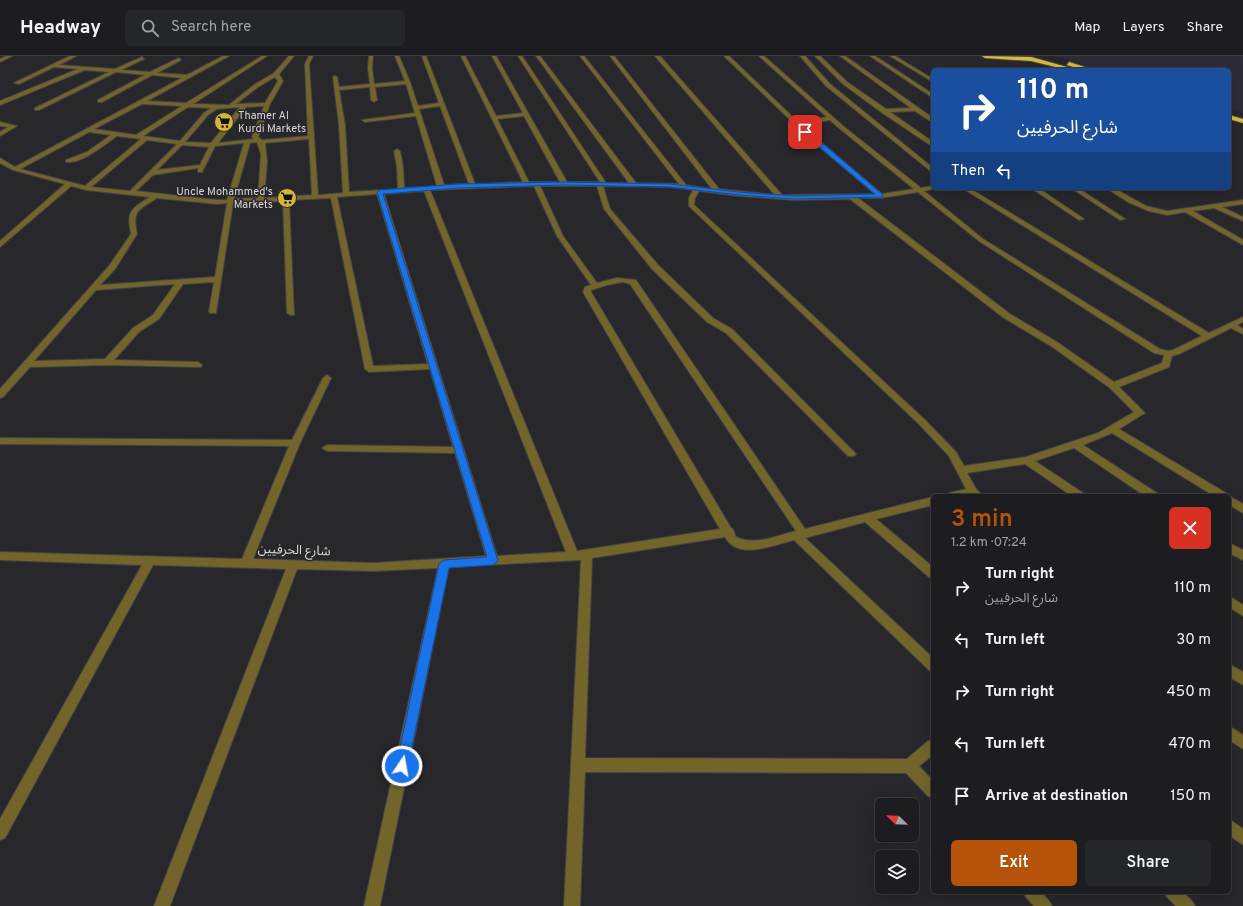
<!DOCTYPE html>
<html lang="en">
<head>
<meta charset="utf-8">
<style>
	:root { --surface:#1d1d21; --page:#25262a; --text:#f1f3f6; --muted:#a0a2a5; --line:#3b3b3f; --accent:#b45309 }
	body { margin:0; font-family:Overpass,"Noto Sans Arabic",sans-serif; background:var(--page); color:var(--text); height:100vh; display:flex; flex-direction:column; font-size:15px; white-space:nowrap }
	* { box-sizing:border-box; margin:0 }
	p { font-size:13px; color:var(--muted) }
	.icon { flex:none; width:22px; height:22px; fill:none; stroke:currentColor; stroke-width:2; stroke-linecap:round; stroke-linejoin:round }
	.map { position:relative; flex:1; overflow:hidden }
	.side { position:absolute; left:931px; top:438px; width:300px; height:400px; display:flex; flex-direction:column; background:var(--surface); border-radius:6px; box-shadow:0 4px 16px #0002,0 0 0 1px var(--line) }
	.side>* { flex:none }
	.top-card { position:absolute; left:931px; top:12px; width:300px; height:122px; border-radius:6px; box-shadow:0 4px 16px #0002,0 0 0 1px var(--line); background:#1a4fa0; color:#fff; overflow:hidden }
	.needle { width:26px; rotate:293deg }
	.fabs { position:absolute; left:875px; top:742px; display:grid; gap:8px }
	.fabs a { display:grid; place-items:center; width:44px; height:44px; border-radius:6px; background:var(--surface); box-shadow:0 4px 16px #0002,0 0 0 1px var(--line); font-size:20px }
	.pin { position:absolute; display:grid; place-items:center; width:34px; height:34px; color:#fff; margin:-17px; border-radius:8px; box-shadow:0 2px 6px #0006 }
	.me { position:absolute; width:44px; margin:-22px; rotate:12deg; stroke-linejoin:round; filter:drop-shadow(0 0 3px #0008) }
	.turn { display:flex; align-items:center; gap:14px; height:84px; padding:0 20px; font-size:18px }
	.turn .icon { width:52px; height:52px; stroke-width:2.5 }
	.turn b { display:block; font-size:28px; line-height:34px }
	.then { display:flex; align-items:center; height:38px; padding:0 20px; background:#0003; gap:8px; font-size:15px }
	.round { display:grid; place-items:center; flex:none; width:42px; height:42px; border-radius:6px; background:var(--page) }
	.overview { display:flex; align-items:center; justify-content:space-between; height:68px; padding:0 20px }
	h1 { font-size:24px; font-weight:600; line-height:30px; color:var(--accent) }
	.cta { display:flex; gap:8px; margin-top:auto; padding:8px 20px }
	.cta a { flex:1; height:46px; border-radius:6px; background:var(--accent); color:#fff; font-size:16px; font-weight:600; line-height:46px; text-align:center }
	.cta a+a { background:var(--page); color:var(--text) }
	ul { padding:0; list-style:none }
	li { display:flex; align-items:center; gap:12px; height:52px; padding:0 20px }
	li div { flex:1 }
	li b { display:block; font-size:15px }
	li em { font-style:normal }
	header { display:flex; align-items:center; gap:24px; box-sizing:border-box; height:56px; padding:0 20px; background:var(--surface); border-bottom:1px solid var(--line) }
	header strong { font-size:19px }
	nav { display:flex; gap:22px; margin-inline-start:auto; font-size:14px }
	.search { width:280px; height:36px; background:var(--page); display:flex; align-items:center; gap:10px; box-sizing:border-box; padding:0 14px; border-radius:6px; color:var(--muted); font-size:15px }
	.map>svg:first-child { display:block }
	.built { fill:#2d2b37 }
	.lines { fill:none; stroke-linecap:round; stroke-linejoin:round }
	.minor-casing { stroke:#434348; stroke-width:2 }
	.highway-casing { stroke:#434348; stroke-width:2 }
	.minor { fill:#73652a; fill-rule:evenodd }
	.highway { fill:#d8bb3b; fill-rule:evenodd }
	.route { fill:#1a73e8; stroke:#114b97 }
	.labels { text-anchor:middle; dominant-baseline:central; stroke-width:3; stroke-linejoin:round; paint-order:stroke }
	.far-poi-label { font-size:11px; fill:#d8d7db; stroke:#27272c; text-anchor:start }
	.street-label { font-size:13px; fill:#d8d7db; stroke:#27272c }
</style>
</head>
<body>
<header>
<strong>Headway</strong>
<div class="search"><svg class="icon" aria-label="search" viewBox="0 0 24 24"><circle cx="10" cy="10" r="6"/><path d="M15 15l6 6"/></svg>Search here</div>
<nav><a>Map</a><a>Layers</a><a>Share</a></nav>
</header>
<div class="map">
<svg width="1243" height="850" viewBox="0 0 1243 850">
	<rect width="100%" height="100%" fill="#27272c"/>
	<polygon class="built" points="1054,0 1243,0 1243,56 1229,52 1229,14 1103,14"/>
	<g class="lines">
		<defs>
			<g id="minor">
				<polygon points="6,0 12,0 0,6 0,3"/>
				<path d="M 70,0 L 76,0 L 59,9 L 115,13 L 142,1 L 144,3 L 121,14 L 150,16 L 179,2 L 181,4 L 157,17 L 187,19 L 223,0 L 229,0 L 147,45 L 186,47 L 262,0 L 267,0 L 193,48 L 229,49 L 254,29 L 274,17 L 289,0 L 294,0 L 279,18 L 283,25 L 270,48 L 258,81 L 262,84 L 308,80 L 305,8 L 309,0 L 313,0 L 309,8 L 318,139 L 343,137 L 339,69 L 333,21 L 335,20 L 337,21 L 339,31 L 370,28 L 368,12 L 369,0 L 373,0 L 372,12 L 374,28 L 405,25 L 395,0 L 399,0 L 410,26 L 418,50 L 439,47 L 422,0 L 426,0 L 475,128 L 523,126 L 461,0 L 465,0 L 496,60 L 523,57 L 492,0 L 496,0 L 567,126 L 600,126 L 518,0 L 522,0 L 606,127 L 629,127 L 536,0 L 540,0 L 636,127 L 679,128 L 580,0 L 584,0 L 686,129 L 712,133 L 610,0 L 614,0 L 719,133 L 775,139 L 655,0 L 660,0 L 782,139 L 875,138 L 811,84 L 724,0 L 729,0 L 798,66 L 827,61 L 759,0 L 764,0 L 843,70 L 921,132 L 933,130 L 933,132 L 936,132 L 924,135 L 983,183 L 1160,293 L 1168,295 L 1173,294 L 1202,280 L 962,132 L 969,132 L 1209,277 L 1243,261 L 1243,266 L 1237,269 L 1243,273 L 1243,278 L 1231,272 L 1179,298 L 1172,300 L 1169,311 L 1119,331 L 1145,357 L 1119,373 L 1226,437 L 1227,440 L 1214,440 L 1112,377 L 1083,389 L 1157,437 L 1158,440 L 1145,440 L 1074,392 L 1035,405 L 1083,437 L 1084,440 L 1072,440 L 1025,408 L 967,417 L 976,433 L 983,440 L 948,440 L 949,437 L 966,433 L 949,400 L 919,368 L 689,150 L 689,142 L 693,134 L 670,131 L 603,130 L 610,153 L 658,209 L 713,262 L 732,273 L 856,398 L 854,400 L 848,400 L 726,277 L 707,266 L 652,213 L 604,153 L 597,130 L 540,130 L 563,180 L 597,227 L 617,222 L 636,224 L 805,473 L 933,441 L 933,449 L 876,463 L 933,511 L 933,523 L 929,521 L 865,466 L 805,482 L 933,602 L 933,616 L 929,614 L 794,484 C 773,489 738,505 725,481 L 592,502 L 585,702 L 907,703 L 928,685 L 933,684 L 933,699 L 919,710 L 933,725 L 933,742 L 928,740 L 906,717 L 585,716 L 580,850 L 564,850 L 581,504 L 449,511 L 380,850 L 364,850 L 438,512 L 373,515 L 297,513 L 170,850 L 154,850 L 286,513 L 153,509 L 5,782 L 0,784 L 0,763 L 142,509 L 0,504 L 0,496 L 242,503 L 289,390 L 0,388 L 0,382 L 292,384 L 323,322 L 327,319 L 331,322 L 300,387 L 253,503 L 373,507 L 486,500 L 455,397 L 327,395 L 322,392 L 327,389 L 453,391 L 430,313 L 369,316 L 365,313 L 331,142 L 289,144 L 294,259 L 291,259 L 287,257 L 283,145 L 233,147 L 216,257 L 210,257 L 209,255 L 214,226 L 183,228 L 159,263 L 139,276 L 114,304 L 198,306 L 202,309 L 201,311 L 107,309 L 30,311 L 3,341 L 0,342 L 0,333 L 109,210 L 131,178 C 126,155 131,153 150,141 L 86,134 L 71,130 L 0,191 L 0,185 L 65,128 L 13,114 L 0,107 L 0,102 L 15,111 L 182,22 L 152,19 L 102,46 L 98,46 L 98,44 L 145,19 L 116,16 L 39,54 L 35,54 L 35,52 L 109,16 L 85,14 L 0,49 L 0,45 L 78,13 L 54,11 L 19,28 L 14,27 ZM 275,21 L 278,25 L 265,47 L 236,48 L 258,31 ZM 406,28 L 415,57 L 362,64 L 365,66 L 416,60 L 437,130 L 404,132 L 403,111 L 400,95 L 397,93 L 394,95 L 397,111 L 398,133 L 349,136 L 345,69 L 339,34 L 370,31 L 371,44 L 374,46 L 377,44 L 375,31 ZM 142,48 L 182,50 L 136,79 L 94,73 ZM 264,50 L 252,81 L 254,83 L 218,87 L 246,51 ZM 440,50 L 469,128 L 444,129 L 419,53 ZM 188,51 L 211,52 L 204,57 L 180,85 L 143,80 ZM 240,51 L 211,87 L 185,86 L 208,59 L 217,53 ZM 524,60 L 560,126 L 529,126 L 497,63 ZM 830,64 L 839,72 L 914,133 L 882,138 L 801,69 ZM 89,76 L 111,79 L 87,96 L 66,104 L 66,106 C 82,108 104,89 117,80 L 141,83 L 85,130 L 20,113 ZM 309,83 L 312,139 L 264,142 L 267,106 L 265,87 ZM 147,84 L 177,88 L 130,135 L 91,131 ZM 257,86 L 261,98 L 258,142 L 234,143 L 250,87 ZM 244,87 L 227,144 L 217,144 L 136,135 L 153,119 L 198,112 L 198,116 L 202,116 L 215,90 ZM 182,89 L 209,91 L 200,109 L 157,114 ZM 534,130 L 557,180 L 591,229 L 585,231 L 583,236 L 720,473 L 577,495 L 430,134 ZM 424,135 L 566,496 L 497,500 L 384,138 ZM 699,135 L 739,140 L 794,144 L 850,143 L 1004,262 L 1051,290 L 1110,332 L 1134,356 L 1098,377 L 1026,401 L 964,410 L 956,396 L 925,364 L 694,149 L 695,142 ZM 918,136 L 979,185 L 1154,297 L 1164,299 L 1162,307 L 1114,326 L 1057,286 L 1010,258 L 858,142 L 881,142 ZM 377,138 L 428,308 L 373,310 L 337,141 ZM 157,142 L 217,148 L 227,147 L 215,221 L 100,229 L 115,213 L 137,178 C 132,154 138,154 157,142 ZM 623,226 L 630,228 L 796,475 C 776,480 755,490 736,481 L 733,473 L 731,472 L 591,236 L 591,234 L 607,229 ZM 175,228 L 153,259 L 133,272 L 105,303 L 34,305 L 96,234 Z"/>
				<polygon points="800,0 805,0 830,28 933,112 933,117 826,30"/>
				<polygon points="815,0 820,0 847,26 886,53 911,52 840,0 845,0 933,62 933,67 915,55 890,56 933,86 933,91 881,56 843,28"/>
				<polygon points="870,0 875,0 933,38 933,42"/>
				<polygon points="890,0 895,0 933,23 933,26"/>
				<polygon points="0,66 17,70 0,80 0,76 8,71 0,70"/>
				<polygon points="1031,132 1038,132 1084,163 1079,164"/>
				<polygon points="1071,132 1078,132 1125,163 1120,164"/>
				<polygon points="1106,132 1114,132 1146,150 1167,155 1243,144 1243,148 1222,151 1243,161 1243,165 1214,152 1193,155 1243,184 1243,189 1185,156 1167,159 1149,155 1128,146"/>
				<polygon points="1229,440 1243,448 1243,457 1229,449"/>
				<polygon points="1229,487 1243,494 1243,504 1229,497"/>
				<polygon points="1229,540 1243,549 1243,560 1229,551"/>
				<polygon points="1229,608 1243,616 1243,629 1229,621"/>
				<polygon points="1229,670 1243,679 1243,693 1229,684"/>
				<polygon points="1229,763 1243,773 1243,789 1229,779"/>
				<polygon points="1023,836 1041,836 1049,845 1052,850 1034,850 1026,841"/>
				<polygon points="1164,836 1183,836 1192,845 1195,850 1176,850 1167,841"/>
			</g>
			<g id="highway">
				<polygon points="982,0 1031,1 1078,14 1068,14 1031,5 985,2"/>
				<polygon points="1069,6 1091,13 1092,14 1083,14 1067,9"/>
				<polygon points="1229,59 1243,63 1243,67 1229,63"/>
			</g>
		</defs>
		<use href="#minor" class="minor-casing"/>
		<use href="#highway" class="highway-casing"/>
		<use href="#minor" class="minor"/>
		<use href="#highway" class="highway"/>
	</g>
	<polygon class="route" points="803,74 807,74 883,139 883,141 794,143 739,139 670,131 564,129 458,132 383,138 498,505 493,509 449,512 408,710 406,714 402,716 397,714 396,710 439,508 444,504 487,501 377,136 380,134 458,128 564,126 670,128 739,136 794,140 875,138 803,77"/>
	<defs>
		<symbol id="supermarket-disc" viewBox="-11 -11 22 22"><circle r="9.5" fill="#d3b635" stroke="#27272c"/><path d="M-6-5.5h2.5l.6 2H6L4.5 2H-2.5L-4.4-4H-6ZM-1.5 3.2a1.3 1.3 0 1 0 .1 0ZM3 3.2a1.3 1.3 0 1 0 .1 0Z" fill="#111"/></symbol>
	</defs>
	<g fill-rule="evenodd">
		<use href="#supermarket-disc" x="213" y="55" width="22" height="22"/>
		<use href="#supermarket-disc" x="276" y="131" width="22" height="22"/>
	</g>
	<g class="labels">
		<g class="far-poi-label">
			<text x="238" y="60">Thamer Al<tspan x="238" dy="13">Kurdi Markets</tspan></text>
			<text x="273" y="136" text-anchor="end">Uncle Mohammed's<tspan x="273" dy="13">Markets</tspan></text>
		</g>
		<g class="street-label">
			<text transform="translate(294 495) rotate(2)">شارع الحرفيين</text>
		</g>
	</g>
</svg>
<div class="fabs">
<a><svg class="needle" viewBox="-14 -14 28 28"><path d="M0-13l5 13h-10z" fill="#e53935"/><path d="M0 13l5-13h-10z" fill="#a0a2a5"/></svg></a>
<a><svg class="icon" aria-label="layers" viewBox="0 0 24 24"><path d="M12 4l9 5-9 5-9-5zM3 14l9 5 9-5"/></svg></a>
</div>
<div class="pin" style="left:805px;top:76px;background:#d93025"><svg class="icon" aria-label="arrive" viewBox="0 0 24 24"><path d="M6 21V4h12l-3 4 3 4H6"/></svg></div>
<svg class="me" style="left:402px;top:710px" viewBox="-20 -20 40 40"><circle r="17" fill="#1a73e8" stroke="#fff" stroke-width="3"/><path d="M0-11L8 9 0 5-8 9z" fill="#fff"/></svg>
<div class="top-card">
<div class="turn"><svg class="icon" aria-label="right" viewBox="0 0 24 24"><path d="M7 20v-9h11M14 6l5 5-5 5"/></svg><div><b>110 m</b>شارع الحرفيين</div></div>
<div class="then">Then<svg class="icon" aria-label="left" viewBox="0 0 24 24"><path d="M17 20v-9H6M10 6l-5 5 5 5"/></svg></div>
</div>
<section class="side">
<div class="overview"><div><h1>3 min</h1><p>1.2 km · 07:24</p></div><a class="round" style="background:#d93025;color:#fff"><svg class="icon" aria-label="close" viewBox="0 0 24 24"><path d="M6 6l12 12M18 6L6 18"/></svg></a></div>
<ul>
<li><svg class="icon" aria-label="right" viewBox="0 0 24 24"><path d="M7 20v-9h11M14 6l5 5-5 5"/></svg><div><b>Turn right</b><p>شارع الحرفيين</p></div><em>110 m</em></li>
<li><svg class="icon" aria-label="left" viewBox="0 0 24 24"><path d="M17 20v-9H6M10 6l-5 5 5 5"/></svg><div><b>Turn left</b></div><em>30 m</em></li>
<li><svg class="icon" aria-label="right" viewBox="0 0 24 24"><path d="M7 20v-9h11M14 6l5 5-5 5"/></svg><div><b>Turn right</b></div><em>450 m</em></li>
<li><svg class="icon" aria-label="left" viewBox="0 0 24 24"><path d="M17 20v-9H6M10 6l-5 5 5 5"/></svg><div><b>Turn left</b></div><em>470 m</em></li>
<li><svg class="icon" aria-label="arrive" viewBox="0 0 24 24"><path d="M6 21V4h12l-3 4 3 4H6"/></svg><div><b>Arrive at destination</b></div><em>150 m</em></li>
</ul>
<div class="cta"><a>Exit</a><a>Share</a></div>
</section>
</div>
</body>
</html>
